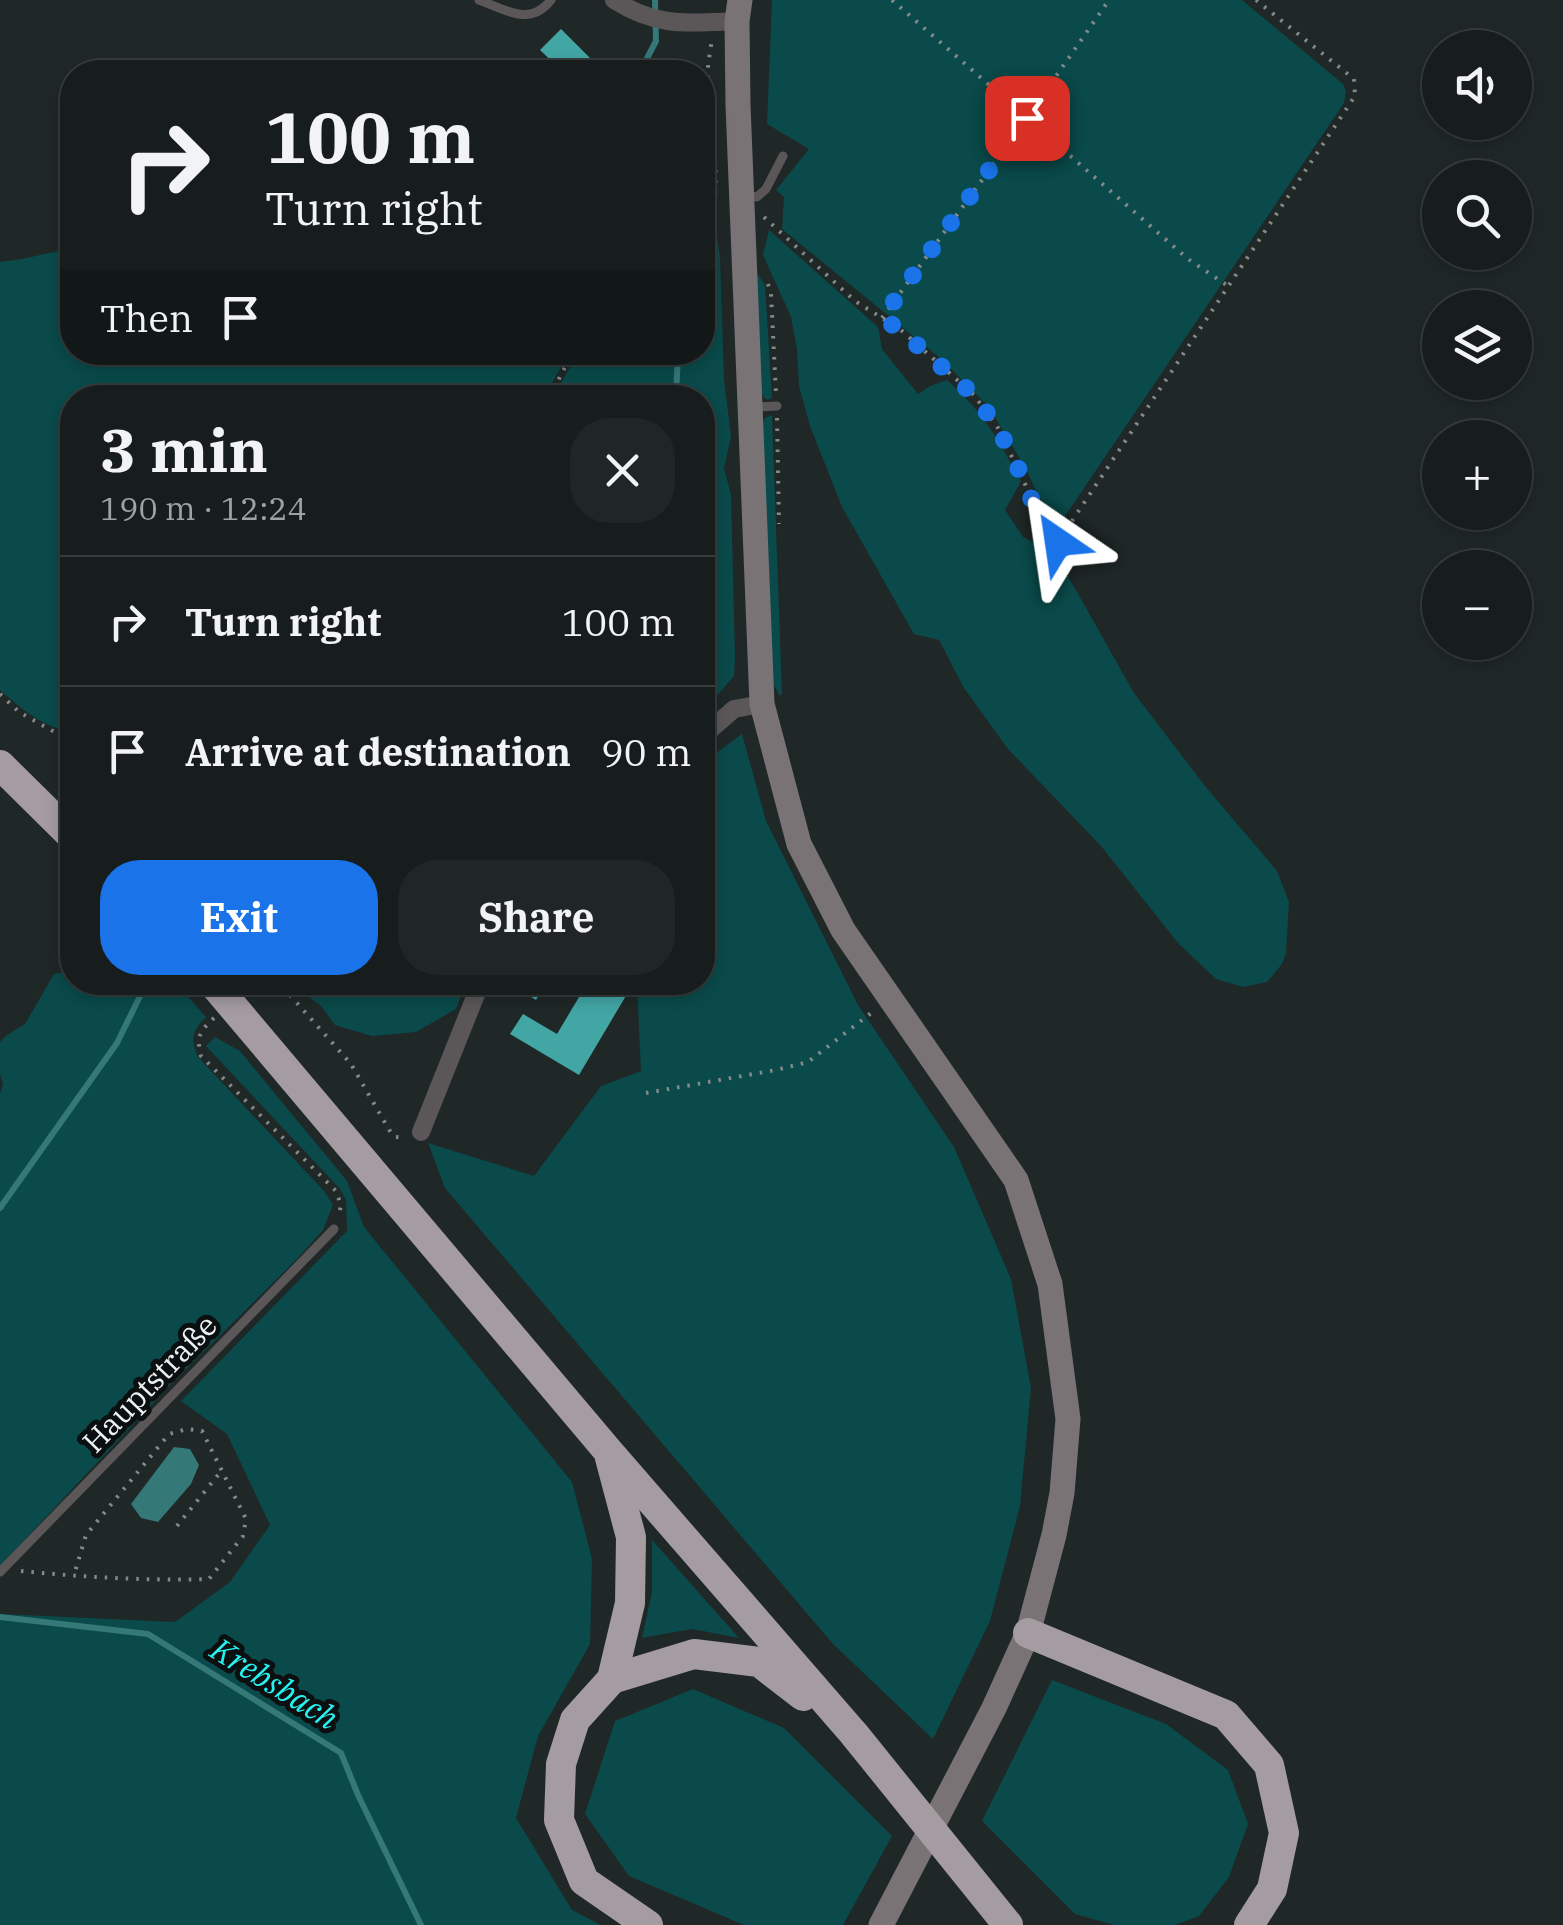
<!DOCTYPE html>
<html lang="en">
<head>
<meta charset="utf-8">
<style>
	:root { --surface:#171d1d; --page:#202626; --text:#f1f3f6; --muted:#9ea2a4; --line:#363b3b; --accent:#1a73e8 }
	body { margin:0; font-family:"IBM Plex Serif",serif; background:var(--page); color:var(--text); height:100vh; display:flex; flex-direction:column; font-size:38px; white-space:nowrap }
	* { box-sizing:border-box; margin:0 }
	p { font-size:32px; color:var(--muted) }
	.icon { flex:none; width:55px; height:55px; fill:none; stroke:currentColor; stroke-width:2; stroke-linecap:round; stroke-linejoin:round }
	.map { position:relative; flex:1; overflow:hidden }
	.drawer { position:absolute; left:60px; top:385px; width:655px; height:610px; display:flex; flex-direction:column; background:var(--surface); border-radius:40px; box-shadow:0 5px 15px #0003,0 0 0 2px var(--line) }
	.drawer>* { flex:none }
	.banner { position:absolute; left:60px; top:60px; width:655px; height:305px; border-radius:40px; box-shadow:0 5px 15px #0003,0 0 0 2px var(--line); background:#171d1d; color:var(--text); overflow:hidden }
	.controls { position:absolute; left:1422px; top:30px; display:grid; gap:20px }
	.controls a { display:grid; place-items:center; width:110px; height:110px; border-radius:50%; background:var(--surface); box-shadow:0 5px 15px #0003,0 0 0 2px var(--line); font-size:50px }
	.pin { position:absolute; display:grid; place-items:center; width:85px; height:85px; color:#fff; margin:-42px; border-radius:20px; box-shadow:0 5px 15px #0006 }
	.me { position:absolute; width:110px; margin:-55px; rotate:328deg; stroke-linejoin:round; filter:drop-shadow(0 0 8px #0008) }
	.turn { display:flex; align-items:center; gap:35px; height:210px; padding:0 40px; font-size:45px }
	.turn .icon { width:130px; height:130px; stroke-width:2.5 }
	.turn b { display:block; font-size:70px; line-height:85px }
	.then { display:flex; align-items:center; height:95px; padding:0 40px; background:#0003; gap:20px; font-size:38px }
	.round { display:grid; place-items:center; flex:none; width:105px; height:105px; border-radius:40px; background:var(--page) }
	.overview { display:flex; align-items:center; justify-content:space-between; height:170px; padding:0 40px }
	h1 { font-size:60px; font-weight:700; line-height:75px }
	.primary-button { display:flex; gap:20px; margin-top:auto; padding:20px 40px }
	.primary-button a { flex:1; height:115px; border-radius:40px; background:var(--accent); color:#fff; font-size:40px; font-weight:700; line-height:115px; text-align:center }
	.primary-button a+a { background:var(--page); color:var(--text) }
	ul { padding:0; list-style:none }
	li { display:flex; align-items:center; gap:30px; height:130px; padding:0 40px; border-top:2px solid var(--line) }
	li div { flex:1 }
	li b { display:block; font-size:38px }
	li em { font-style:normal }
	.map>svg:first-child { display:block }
	.green { fill:#0a4a4a }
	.water { fill:#347878 }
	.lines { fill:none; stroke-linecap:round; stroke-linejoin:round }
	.stream { stroke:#347878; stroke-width:6 }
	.building { fill:#42a6a5 }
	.path { stroke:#838a8a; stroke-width:4; stroke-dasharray:2.5 8; stroke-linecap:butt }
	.lane { stroke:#5b5759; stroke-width:9 }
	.street { stroke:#5b5759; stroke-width:18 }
	.secondary { stroke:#797376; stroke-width:25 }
	.highway { stroke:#a49ca0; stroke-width:30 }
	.route { stroke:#1a73e8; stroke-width:18; stroke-dasharray:0 32.4 }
	.labels { text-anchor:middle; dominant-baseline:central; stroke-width:10; stroke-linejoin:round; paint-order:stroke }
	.street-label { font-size:30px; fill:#ecf2f2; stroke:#0c0f0f }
	.water-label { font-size:32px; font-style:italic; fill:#25f2f1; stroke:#0c0f0f }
</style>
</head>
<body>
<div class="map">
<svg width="1563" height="1925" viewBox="0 0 1563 1925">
	<rect width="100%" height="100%" fill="#1f2727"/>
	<g class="green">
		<polygon points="772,0 1242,0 1343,84 1346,91 1344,103 1055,531 1025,467 988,406 940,358 782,229 784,197 776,190 809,149 767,124"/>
		<polygon points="703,104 706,107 711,203 703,224 717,236 720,257 724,379 731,437 724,468 731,495 735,657 734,676 703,712 702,398 553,397 578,353 702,352"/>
		<path d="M 769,230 L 878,327 L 882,349 L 918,394 L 930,386 L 947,380 C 985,414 997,438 1021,481 L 1005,510 L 1023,537 L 1055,553 L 1134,693 L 1205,786 L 1277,871 L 1289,902 L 1286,953 L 1282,964 L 1267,982 L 1243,987 L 1216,979 L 1178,943 L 1101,846 L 1008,749 L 964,688 L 939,640 L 914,634 L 842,507 L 810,426 L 799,386 L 797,349 L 791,317 L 763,255 Z"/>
		<path d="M 72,248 L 72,352 L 569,353 L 544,397 L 72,398 L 72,731 C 46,730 19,707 0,690 L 0,262 L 22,259 Z"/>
		<polygon points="756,272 765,285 772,398 768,400 764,398 761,391"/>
		<polygon points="772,415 782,694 780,696 772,682 763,423 765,418"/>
		<polygon points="742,734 766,821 858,1005 954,1147 1011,1279 1031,1388 1020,1506 990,1621 933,1739 833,1644 445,1188 428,1143 534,1176 601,1086 641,1071 637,983 702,982 703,763"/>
		<path d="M 72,963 L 72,982 L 176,983 L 206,1017 C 192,1031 190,1039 198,1057 L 324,1191 L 333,1205 L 323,1230 L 297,1259 L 173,1382 L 0,1566 L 0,1093 L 3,1085 L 0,1074 L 0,1042 L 7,1035 L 25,1024 L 54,974 L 70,971 Z"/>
		<polygon points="291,983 466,983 456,1009 416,1032 372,1036 335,1025 321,1006"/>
		<polygon points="215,1037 240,1051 347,1181 364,1227 572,1482 592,1559 590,1644 538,1736 516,1818 572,1910 601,1925 0,1925 0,1614 175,1622 230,1582 270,1525 227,1434 181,1401 347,1231 346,1200 340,1189 206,1046"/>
		<polygon points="652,1540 739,1638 692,1629 642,1638 652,1592"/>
		<polygon points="1052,1680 1166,1724 1228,1770 1248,1824 1229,1877 1199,1916 1175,1925 1114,1925 1075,1914 982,1821"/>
		<polygon points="693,1689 784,1728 892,1836 843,1925 744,1925 629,1876 585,1814 615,1721"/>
	</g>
	<polygon class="water" points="174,1447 190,1449 199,1465 191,1484 158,1522 141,1518 131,1504"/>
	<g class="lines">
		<g class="stream">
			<polyline points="640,72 656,41 655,0"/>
			<polyline points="676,398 678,352"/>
			<polyline points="0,1208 117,1043 147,982"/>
			<polyline points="0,1617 148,1634 341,1753 358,1795 421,1925"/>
		</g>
	</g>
	<g class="building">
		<polygon points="561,29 591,59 578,72 563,72 540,50"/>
		<polygon points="507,982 547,982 536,1000"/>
		<polygon points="588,982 607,982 627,994 579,1075 510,1034 523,1014 557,1034"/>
	</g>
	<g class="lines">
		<g class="path">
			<polyline points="892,0 1027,118 1109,0"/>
			<polyline points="764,217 855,301 901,330 974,395 998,428 1025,484 1041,526 1058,542 1355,96 1354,79 1256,0"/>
			<path d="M 702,232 C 728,214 709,109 708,77 C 707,64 711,50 712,37"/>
			<polyline points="768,284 771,294 776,394"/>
			<polyline points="882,318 1027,118 1188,259 1228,286"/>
			<polyline points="549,398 573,352"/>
			<polyline points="777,418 779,524"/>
			<polyline points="0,694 19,712 65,738 72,739"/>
			<polyline points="274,982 281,985 351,1064 391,1133 395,1137 406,1138"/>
			<path d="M 214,1018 C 200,1031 196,1036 201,1056 L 336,1191 L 341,1205 L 339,1215"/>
			<polyline points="646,1093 776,1070 808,1062 875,1010"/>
			<polyline points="177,1526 222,1470"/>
			<path d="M 21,1571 C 83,1577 147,1581 209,1579 L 243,1536 L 246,1519 L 202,1431 L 187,1429 L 169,1434 L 86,1535 L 74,1575"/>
		</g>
		<g class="lane">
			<path d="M 479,0 C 506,10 530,27 551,0"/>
			<polyline points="744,195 757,197 766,189 783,156"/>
			<polyline points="754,407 777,406"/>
			<polyline points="0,1572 334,1229"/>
		</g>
		<g class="street">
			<path d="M 614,0 C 658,28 688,23 737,21"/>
			<polyline points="702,737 734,709 762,704"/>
			<polyline points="421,1132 481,982"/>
		</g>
		<polyline class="secondary" points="740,0 737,21 738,105 762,704 799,844 843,930 1016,1180 1050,1284 1068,1419 1062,1493 1054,1535 1028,1633 994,1708 881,1925"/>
		<g class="highway">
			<polyline points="0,765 72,836"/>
			<polyline points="212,982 608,1451 854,1734 1008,1925"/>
			<polyline points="610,1458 631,1537 630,1603 612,1679 575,1720 561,1764 559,1820 584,1881 648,1925"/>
			<polyline points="1028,1633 1226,1715 1269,1765 1284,1833 1272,1889 1249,1925"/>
			<polyline points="612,1679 694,1654 759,1662 803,1696"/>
		</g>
	</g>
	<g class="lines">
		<polyline class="route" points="1027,118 882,318 900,330 974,395 998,428 1026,484 1041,526 1058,542"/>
	</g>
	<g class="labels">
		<g class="street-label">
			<text transform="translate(149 1383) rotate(-46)">Hauptstraße</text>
		</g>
		<g class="water-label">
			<text transform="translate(275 1683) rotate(32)">Krebsbach</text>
		</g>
	</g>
</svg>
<div class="controls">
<a><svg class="icon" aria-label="sound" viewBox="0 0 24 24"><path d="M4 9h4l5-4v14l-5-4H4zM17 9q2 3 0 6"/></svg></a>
<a><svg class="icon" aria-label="search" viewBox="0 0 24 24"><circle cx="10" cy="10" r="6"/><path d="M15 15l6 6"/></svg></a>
<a><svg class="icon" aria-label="layers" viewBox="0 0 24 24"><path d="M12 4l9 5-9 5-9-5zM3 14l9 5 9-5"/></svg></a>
<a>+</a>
<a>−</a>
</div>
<div class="pin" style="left:1027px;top:118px;background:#d93025"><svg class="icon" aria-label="arrive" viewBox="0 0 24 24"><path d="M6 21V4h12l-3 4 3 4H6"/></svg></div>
<svg class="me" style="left:1058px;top:542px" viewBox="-20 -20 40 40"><path d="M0-17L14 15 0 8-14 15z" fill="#1a73e8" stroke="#fff" stroke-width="4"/></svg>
<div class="banner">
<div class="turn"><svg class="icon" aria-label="right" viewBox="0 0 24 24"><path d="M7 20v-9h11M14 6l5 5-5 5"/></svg><div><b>100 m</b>Turn right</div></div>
<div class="then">Then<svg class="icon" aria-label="arrive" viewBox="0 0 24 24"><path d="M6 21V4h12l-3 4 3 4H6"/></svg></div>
</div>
<section class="drawer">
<div class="overview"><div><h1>3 min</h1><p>190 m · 12:24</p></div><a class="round"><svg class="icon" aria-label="close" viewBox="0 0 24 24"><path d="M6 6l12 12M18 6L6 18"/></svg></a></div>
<ul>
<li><svg class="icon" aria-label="right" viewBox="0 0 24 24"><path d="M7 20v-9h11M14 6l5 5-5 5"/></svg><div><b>Turn right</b></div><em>100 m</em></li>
<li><svg class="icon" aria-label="arrive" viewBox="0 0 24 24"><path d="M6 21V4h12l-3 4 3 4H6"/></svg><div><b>Arrive at destination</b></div><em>90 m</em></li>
</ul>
<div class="primary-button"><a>Exit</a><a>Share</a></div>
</section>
</div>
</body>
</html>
